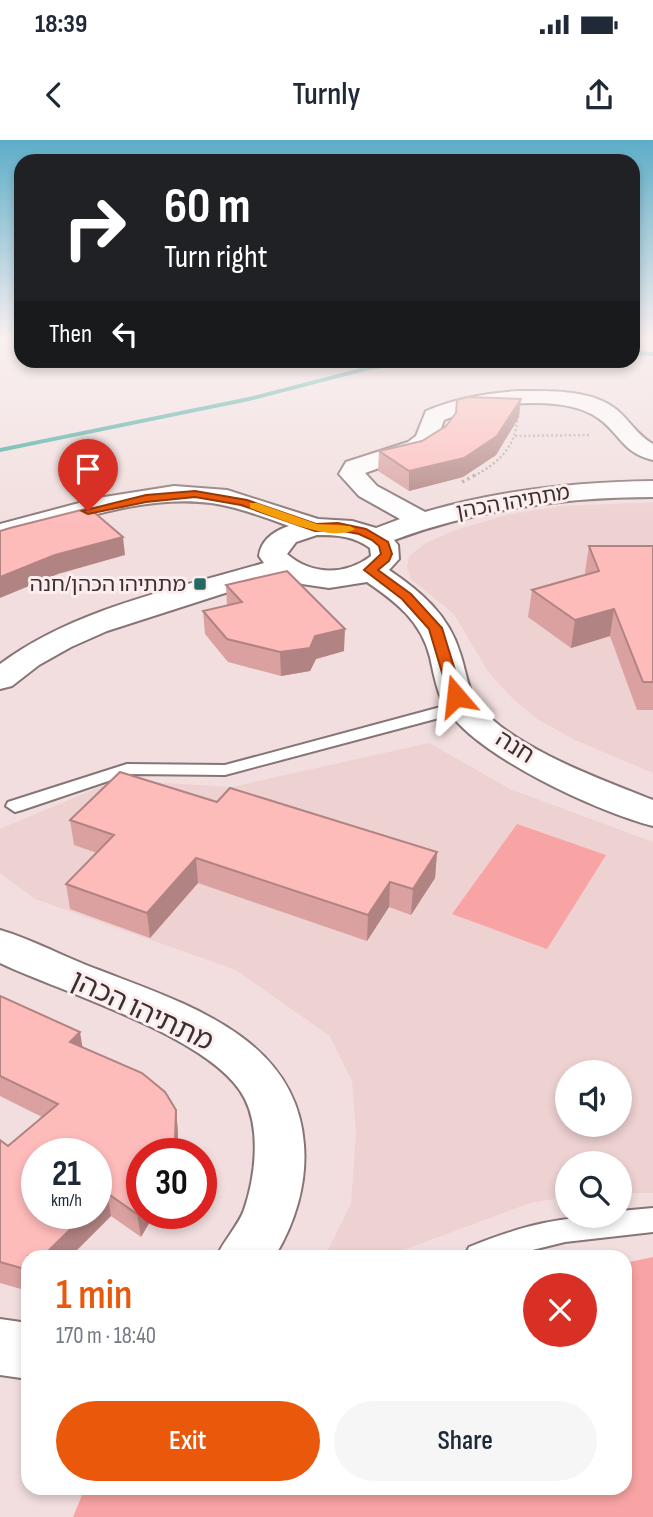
<!DOCTYPE html>
<html lang="en">
<head>
<meta charset="utf-8">
<style>
	:root { --surface:#fff; --page:#f6f6f7; --text:#1f2937; --muted:#747a83; --accent:#ea580c }
	body { margin:0; font-family:"Sofia Sans Condensed","Noto Sans Hebrew",sans-serif; background:var(--page); color:var(--text); height:100vh; display:flex; flex-direction:column; font-size:26px; white-space:nowrap }
	* { box-sizing:border-box; margin:0 }
	p { font-size:23px; color:var(--muted) }
	.icon { flex:none; width:38px; height:38px; fill:none; stroke:currentColor; stroke-width:2; stroke-linecap:round; stroke-linejoin:round }
	.map { position:relative; flex:1; overflow:hidden }
	.drawer { position:absolute; left:21px; top:1110px; width:611px; height:245px; display:flex; flex-direction:column; background:var(--surface); border-radius:21px; box-shadow:0 4px 10px #0003 }
	.drawer>* { flex:none }
	.top-card { position:absolute; left:14px; top:14px; width:626px; height:214px; border-radius:21px; box-shadow:0 4px 10px #0003; background:#202124; color:#fff; overflow:hidden }
	.tools { position:absolute; left:555px; top:920px; display:grid; gap:14px }
	.tools a { display:grid; place-items:center; width:77px; height:77px; border-radius:50%; background:var(--surface); box-shadow:0 4px 10px #0003; font-size:35px }
	.speed { position:absolute; left:21px; top:998px; display:flex; gap:14px; font-size:35px; font-weight:700; text-align:center }
	.speed>* { display:grid; place-content:center; width:91px; height:91px; border-radius:50%; background:var(--surface); box-shadow:0 4px 10px #0003; line-height:1 }
	.speed small { font-size:18px; font-weight:400 }
	.speed .limit { border:10px solid #d22; background:#fff; color:#111 }
	.pin { position:absolute; display:grid; place-items:center; width:60px; height:60px; color:#fff; margin:-72px -30px; border-radius:50% 50% 50% 0; rotate:-45deg; box-shadow:0 0 7px #0007 }
	.pin .icon { rotate:45deg }
	.me { position:absolute; width:77px; margin:-38px; rotate:343deg; stroke-linejoin:round; filter:drop-shadow(0 0 5px #0008) }
	.turn { display:flex; align-items:center; gap:24px; height:147px; padding:0 35px; font-size:32px }
	.turn .icon { width:91px; height:91px; stroke-width:2.5 }
	.turn b { display:block; font-size:49px; line-height:60px }
	.then { display:flex; align-items:center; height:66px; padding:0 35px; background:#0003; gap:14px; font-size:26px }
	.round { display:grid; place-items:center; flex:none; width:74px; height:74px; border-radius:37px; background:var(--page) }
	.overview { display:flex; align-items:center; justify-content:space-between; height:119px; padding:0 35px }
	h1 { font-size:42px; font-weight:600; line-height:52px; color:var(--accent) }
	.primary-button { display:flex; gap:14px; margin-top:auto; padding:14px 35px }
	.primary-button a { flex:1; height:80px; border-radius:42px; background:var(--accent); color:#fff; font-size:28px; font-weight:600; line-height:80px; text-align:center }
	.primary-button a+a { background:var(--page); color:var(--text) }
	.status { display:flex; justify-content:space-between; align-items:center; height:49px; padding:0 35px; background:var(--surface); direction:ltr }
	.status svg { height:19px; fill:currentColor }
	header { display:flex; justify-content:space-between; align-items:center; height:91px; padding:0 35px; background:var(--surface); font-size:32px; font-weight:600 }
	.map>svg:first-child { display:block }
	.built { fill:#eed1d1; fill-rule:evenodd }
	.green { fill:#f9a4a4 }
	.lines { fill:none; stroke-linecap:round; stroke-linejoin:round }
	.stream { fill:#2ea397; fill-rule:evenodd }
	.service-casing { stroke:#867574; stroke-width:4 }
	.minor-casing { stroke:#867574; stroke-width:4 }
	.path-far1 { stroke:#b6a6a6; stroke-width:2.5; stroke-dasharray:2 2.5; stroke-linecap:butt }
	.path { stroke:#b6a6a6; stroke-width:3.5; stroke-dasharray:2.5 3.5; stroke-linecap:butt }
	.service { fill:#fff; fill-rule:evenodd }
	.minor { fill:#fff; fill-rule:evenodd }
	.wall { fill:#daa1a0 }
	.shaded-wall { fill:#b18382 }
	.building { fill:#fdbbba; stroke:#b18382; stroke-width:2 }
	.route { fill:#ea580c; stroke:#983908; stroke-width:2 }
	.slow { fill:#f59e0b }
	.poi-dot { fill:#226b63; stroke:#fdedec; stroke-width:2.5 }
	.labels { text-anchor:middle; dominant-baseline:central; stroke-width:6; stroke-linejoin:round; paint-order:stroke }
	.far-street-label { font-size:21px; fill:#393131; stroke:#fdedec }
	.far-poi-label { font-size:21px; fill:#393131; stroke:#fdedec; text-anchor:end }
	.street-label { font-size:24px; fill:#393131; stroke:#fdedec }
	.near-street-label { font-size:28px; fill:#393131; stroke:#fdedec }
</style>
</head>
<body>
<div class="status"><b>18:39</b><svg viewBox="0 0 49 12"><path d="M0 12V9h3v3zM5 12V6h3v6zM10 12V3h3v9zM15 12V0h3v12zM26 1h20v11H26zM47 4h2v5h-2z"/></svg></div>
<header><svg class="icon" aria-label="back" viewBox="0 0 24 24"><path d="M15 5l-7 7 7 7"/></svg>Turnly<svg class="icon" aria-label="share" viewBox="0 0 24 24"><path d="M12 15V3M7 8l5-5 5 5M5 13v7h14v-7"/></svg></header>
<div class="map">
<svg width="653" height="1377" viewBox="0 0 653 1377">
	<rect width="100%" height="100%" fill="#f2dede"/>
	<g class="built">
		<polygon points="653,362 653,633 573,599 537,579 513,559 489,533 454,474 411,439 407,427 409,416 426,403 453,391 510,374 561,366"/>
		<path d="M 429,603 L 510,649 L 653,702 L 653,1053 L 620,1053 L 620,1024 L 567,1024 L 567,1057 L 530,1063 L 387,1116 L 325,1116 L 351,1064 L 356,993 L 352,941 L 330,896 L 236,830 L 35,759 L 0,733 L 0,689 L 116,640 L 232,647 ZM 567,933 L 620,933 L 620,985 L 567,985 Z"/>
	</g>
	<g class="green">
		<polygon points="517,684 606,715 547,809 452,774"/>
		<polygon points="653,1117 653,1377 73,1377 85,1348 625,1348 625,1123"/>
	</g>
	<g class="lines">
		<g class="stream">
			<polygon points="634,211 653,212 653,216 634,215"/>
			<polygon points="418,220 438,220 369,230 249,261 0,312 0,308 249,257 369,226"/>
		</g>
		<defs>
			<g id="service">
				<polygon points="463,561 469,562 471,566 469,570 225,635 129,634 22,670 15,672 6,666 8,662 127,624 225,625"/>
				<path d="M 653,1068 L 653,1092 L 565,1102 L 508,1116 L 465,1116 L 469,1107 C 524,1085 560,1076 620,1076 L 620,1071 Z"/>
			</g>
			<g id="minor">
				<path d="M 519,251 C 549,251 592,249 617,270 C 630,281 637,295 653,304 L 653,320 C 622,313 620,293 598,278 C 564,253 481,263 444,280 L 435,305 L 424,312 L 365,333 L 377,346 L 425,372 C 499,350 576,342 653,341 L 653,357 C 564,357 478,369 394,400 L 398,405 L 399,419 L 389,430 C 420,451 449,475 460,513 C 466,530 468,553 480,567 C 515,609 603,640 653,660 L 653,686 C 598,672 476,616 446,568 C 437,553 434,535 430,517 C 421,481 396,462 367,442 L 329,448 L 302,444 L 282,436 L 222,454 L 107,491 L 71,507 L 39,525 L 12,546 L 0,549 L 0,524 C 76,468 175,449 264,423 L 259,416 C 261,400 274,391 289,386 C 264,377 238,367 211,363 C 139,354 68,384 0,401 L 0,384 L 98,358 L 174,346 L 227,350 L 318,379 L 352,381 L 376,388 L 400,379 L 359,356 L 339,334 L 346,322 L 408,302 L 416,296 L 426,271 C 456,258 487,253 519,251 ZM 317,395 C 337,395 354,396 370,408 L 371,416 C 345,436 311,435 287,414 L 296,402 Z"/>
				<path d="M 0,790 C 34,800 66,818 99,830 C 184,863 297,897 304,1005 C 307,1044 295,1083 275,1116 L 217,1116 C 224,1100 238,1086 244,1070 C 255,1038 261,991 245,959 C 214,897 63,853 0,823 Z"/>
				<polygon points="0,1179 28,1183 28,1239 0,1235"/>
			</g>
		</defs>
		<use href="#service" class="service-casing"/>
		<use href="#minor" class="minor-casing"/>
		<g class="path-far1">
			<polyline points="515,296 591,295"/>
			<path d="M 474,336 C 498,323 515,308 517,280"/>
		</g>
		<polyline class="path" points="462,342 477,334"/>
		<use href="#service" class="service"/>
		<use href="#minor" class="minor"/>
	</g>
	<g class="wall">
		<polygon points="519,277 496,315 463,337 409,351 378,331 379,311"/>
		<polygon points="589,406 653,406 653,570 637,570 610,496 571,508 528,477 532,450 586,435 585,432"/>
		<polygon points="226,445 344,511 316,519 310,531 281,536 228,522 205,494 203,471 227,466"/>
		<polygon points="217,662 437,712 435,738 411,775 389,767 367,801 198,743 150,798 70,769 66,744 97,713 74,705 70,680"/>
		<polygon points="0,856 82,908 176,970 178,993 178,1013 142,1013 142,1073 155,1073 141,1097 111,1076 71,1116 28,1116 28,1151 0,1143 0,1000 8,1006 42,977 0,956"/>
	</g>
	<g class="shaded-wall">
		<polygon points="521,259 519,277 496,315 463,337 409,351 409,331"/>
		<polygon points="123,397 125,415 58,434 0,458 0,437 55,415"/>
		<polygon points="614,469 610,496 571,508 575,480"/>
		<polygon points="345,489 344,511 316,519 310,531 281,536 280,512 315,496"/>
		<polygon points="437,712 435,738 411,775 413,749"/>
		<polygon points="196,718 198,743 150,798 147,773"/>
		<polygon points="390,742 389,767 367,801 368,775"/>
		<polygon points="80,892 84,916 70,902"/>
		<polygon points="176,970 178,993 178,1013 169,1013"/>
		<polygon points="107,1053 111,1076 71,1116 43,1116 87,1073 96,1073 96,1064"/>
		<polygon points="142,1066 142,1073 155,1073 141,1097 137,1074"/>
	</g>
	<g class="building">
		<polygon points="468,257 521,259 497,296 464,318 409,331 379,311 422,301 446,286 456,273 457,260"/>
		<polygon points="89,368 123,397 55,415 0,437 0,391 10,388"/>
		<polygon points="589,406 653,406 653,542 643,542 614,469 575,480 532,450 599,431"/>
		<polygon points="287,431 345,489 315,496 310,508 280,512 227,499 203,471 242,462 226,445"/>
		<polygon points="120,632 217,662 230,648 437,712 413,749 390,742 368,775 196,718 147,773 66,744 114,695 70,680"/>
		<polygon points="0,856 80,892 70,902 142,933 165,952 176,970 175,999 169,1013 142,1013 142,1066 137,1074 107,1053 96,1064 96,1013 37,1013 37,1073 87,1073 43,1116 28,1116 28,1130 0,1122 0,1000 8,1006 58,964 0,936"/>
	</g>
	<linearGradient id="sky" x2="0" y2="1"><stop stop-color="#5dadc8"/><stop offset="0.51" stop-color="#f9f0f0"/><stop offset="1" stop-color="#f9f0f0" stop-opacity="0"/></linearGradient>
	<rect width="653" height="388" fill="url(#sky)"/>
	<polygon class="route" points="195,351 247,360 316,384 338,383 366,389 388,402 392,414 389,421 378,430 411,454 442,488 463,556 461,559 451,559 449,556 429,489 402,459 364,430 381,414 379,406 372,400 359,394 338,390 315,391 241,365 195,357 146,362 88,374 82,371 146,355"/>
	<path class="slow" d="M 250,363 L 257,363 L 317,384 L 350,386 L 355,389 C 334,404 273,376 250,368 Z"/>
	<rect class="poi-dot" x="193" y="437" width="14" height="14" rx="3.5"/>
	<g class="labels">
		<g class="far-street-label">
			<text transform="translate(513 362) rotate(-10)">מתתיהו הכהן</text>
		</g>
		<g class="far-poi-label">
			<text x="186" y="444">מתתיהו הכהן/חנה</text>
		</g>
		<g class="street-label">
			<text transform="translate(515 607) rotate(32)">חנה</text>
		</g>
		<g class="near-street-label">
			<text transform="translate(142 871) rotate(25)">מתתיהו הכהן</text>
		</g>
	</g>
</svg>
<div class="tools">
<a><svg class="icon" aria-label="sound" viewBox="0 0 24 24"><path d="M4 9h4l5-4v14l-5-4H4zM17 9q2 3 0 6"/></svg></a>
<a><svg class="icon" aria-label="search" viewBox="0 0 24 24"><circle cx="10" cy="10" r="6"/><path d="M15 15l6 6"/></svg></a>
</div>
<div class="speed"><div>21<small>km/h</small></div><div class="limit">30</div></div>
<div class="pin" style="left:88px;top:371px;background:#d93025"><svg class="icon" aria-label="arrive" viewBox="0 0 24 24"><path d="M6 21V4h12l-3 4 3 4H6"/></svg></div>
<svg class="me" style="left:456px;top:556px" viewBox="-20 -20 40 40"><path d="M0-17L14 15 0 8-14 15z" fill="#ea580c" stroke="#fff" stroke-width="4"/></svg>
<div class="top-card">
<div class="turn"><svg class="icon" aria-label="right" viewBox="0 0 24 24"><path d="M7 20v-9h11M14 6l5 5-5 5"/></svg><div><b>60 m</b>Turn right</div></div>
<div class="then">Then<svg class="icon" aria-label="left" viewBox="0 0 24 24"><path d="M17 20v-9H6M10 6l-5 5 5 5"/></svg></div>
</div>
<section class="drawer">
<div class="overview"><div><h1>1 min</h1><p>170 m · 18:40</p></div><a class="round" style="background:#d93025;color:#fff"><svg class="icon" aria-label="close" viewBox="0 0 24 24"><path d="M6 6l12 12M18 6L6 18"/></svg></a></div>
<div class="primary-button"><a>Exit</a><a>Share</a></div>
</section>
</div>
</body>
</html>
